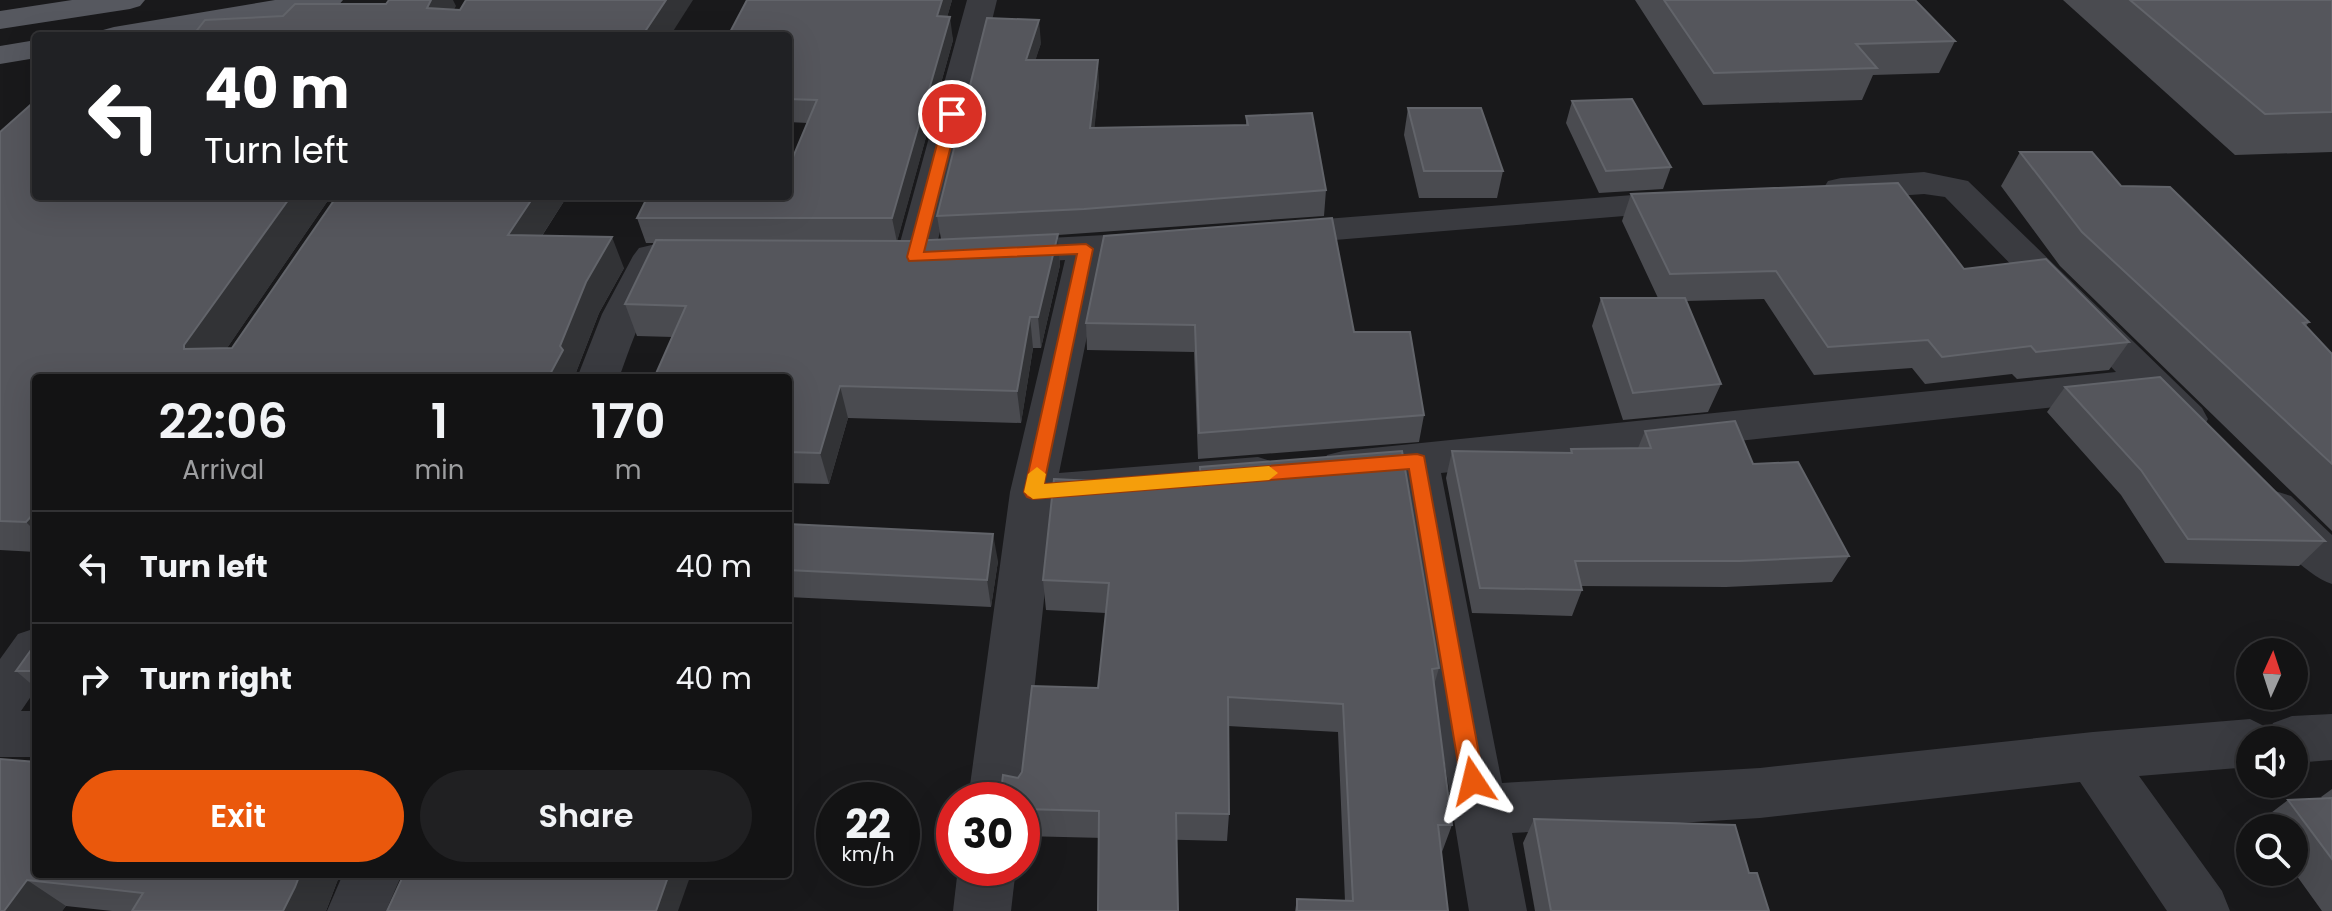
<!DOCTYPE html>
<html lang="en">
<head>
<meta charset="utf-8">
<style>
	:root { --surface:#131314; --page:#202022; --text:#f1f3f6; --muted:#9d9ea0; --line:#323234; --accent:#ea580c }
	body { margin:0; font-family:Poppins,sans-serif; background:var(--page); color:var(--text); height:100vh; display:flex; flex-direction:column; font-size:30px; white-space:nowrap }
	* { box-sizing:border-box; margin:0 }
	p { font-size:26px; color:var(--muted) }
	.icon { flex:none; width:44px; height:44px; fill:none; stroke:currentColor; stroke-width:2; stroke-linecap:round; stroke-linejoin:round }
	.map { position:relative; flex:1; overflow:hidden }
	.sheet { position:absolute; left:32px; top:374px; width:760px; height:504px; display:flex; flex-direction:column; background:var(--surface); border-radius:8px; box-shadow:0 8px 32px #0002,0 0 0 2px var(--line) }
	.sheet>* { flex:none }
	.banner { position:absolute; left:32px; top:32px; width:760px; height:168px; border-radius:8px; box-shadow:0 8px 32px #0002,0 0 0 2px var(--line); background:#202124; color:#fff; overflow:hidden }
	.needle { width:52px; rotate:3deg }
	.controls { position:absolute; left:2236px; top:638px; display:grid; gap:16px }
	.controls a { display:grid; place-items:center; width:72px; height:72px; border-radius:50%; background:var(--surface); box-shadow:0 8px 32px #0002,0 0 0 2px var(--line); font-size:40px }
	.speed { position:absolute; left:816px; top:782px; display:flex; gap:16px; font-size:40px; font-weight:700; text-align:center }
	.speed>* { display:grid; place-content:center; width:104px; height:104px; border-radius:50%; background:var(--surface); box-shadow:0 8px 32px #0002,0 0 0 2px var(--line); line-height:1 }
	.speed small { font-size:20px; font-weight:400 }
	.speed .limit { border:12px solid #d22; background:#fff; color:#111 }
	.pin { position:absolute; display:grid; place-items:center; width:68px; height:68px; color:#fff; margin:-34px; border:4px solid #fff; border-radius:50%; box-shadow:0 2px 8px #0007 }
	.me { position:absolute; width:88px; margin:-44px; rotate:350deg; stroke-linejoin:round; filter:drop-shadow(0 0 6px #0008) }
	.turn { display:flex; align-items:center; gap:28px; height:168px; padding:0 40px; font-size:36px }
	.turn .icon { width:104px; height:104px; stroke-width:2.5 }
	.turn b { display:block; font-size:56px; line-height:68px }
	.eta { display:flex; justify-content:space-evenly; align-items:center; height:136px; text-align:center }
	.eta b { font-size:48px; font-weight:600; line-height:56px }
	.primary-button { display:flex; gap:16px; margin-top:auto; padding:16px 40px }
	.primary-button a { flex:1; height:92px; border-radius:48px; background:var(--accent); color:#fff; font-size:32px; font-weight:600; line-height:92px; text-align:center }
	.primary-button a+a { background:var(--page); color:var(--text) }
	ul { padding:0; list-style:none }
	li { display:flex; align-items:center; gap:24px; height:112px; padding:0 40px; border-top:2px solid var(--line) }
	li div { flex:1 }
	li b { display:block; font-size:30px }
	li em { font-style:normal }
	.map>svg:first-child { display:block }
	.lines { fill:none; stroke-linecap:round; stroke-linejoin:round }
	.street { fill:#3a3b40; fill-rule:evenodd }
	.primary { fill:#56585f; fill-rule:evenodd }
	.wall { fill:#4a4b50 }
	.shaded-wall { fill:#323336 }
	.building { fill:#55565c; stroke:#62646a; stroke-width:2 }
	.route { fill:#ea580c; stroke:#983908; stroke-width:2 }
	.slow { fill:#f59e0b }
</style>
</head>
<body>
<div class="map">
<svg width="2332" height="911" viewBox="0 0 2332 911">
	<rect width="100%" height="100%" fill="#19191b"/>
	<g class="lines">
		<g class="street">
			<polygon points="967,0 997,0 937,244 1162,232 1175,235 1181,243 1175,251 1103,258 1059,473 1258,457 1274,462 1280,474 1274,486 1258,491 1054,507 1022,803 1022,800 968,800 1010,492 1065,260 915,269 902,265 896,257"/>
			<path d="M 1924,172 L 1968,181 L 2202,408 L 2208,419 L 2202,430 C 2171,439 2157,415 2137,394 L 2121,400 L 1441,473 L 1502,783 L 1760,768 L 2093,732 L 2250,719 L 2270,729 L 2273,723 L 2292,716 L 2332,714 L 2332,760 L 2294,763 L 2294,740 L 2250,740 L 2250,767 L 2139,776 L 2222,891 L 2230,911 L 2167,911 L 2080,782 L 1760,818 L 1512,833 L 1527,911 L 1469,911 L 1398,478 L 1343,483 L 1327,479 L 1321,467 L 1327,455 L 1343,451 L 2116,372 L 1945,197 L 1924,194 L 1841,200 L 1828,197 L 1823,189 L 1828,181 L 1841,178 Z"/>
			<polygon points="1684,191 1697,194 1702,202 1697,210 1274,245 1261,242 1256,234 1261,226 1274,223"/>
			<path d="M 656,244 L 669,248 L 675,256 C 650,293 634,335 619,378 L 577,378 L 602,314 L 633,256 L 639,248 Z"/>
			<path d="M 2275,491 L 2291,496 L 2332,535 L 2332,584 C 2305,575 2266,533 2252,508 L 2259,496 Z"/>
			<polygon points="36,628 36,689 21,711 36,711 36,757 0,757 0,659 18,634"/>
			<polygon points="958,868 1016,868 1011,911 953,911"/>
			<polygon points="343,874 402,874 386,911 327,911"/>
		</g>
		<g class="primary">
			<polygon points="72,0 145,0 140,6 130,9 0,29 0,11"/>
			<polygon points="275,0 343,0 338,6 328,9 168,36 99,36 103,30 114,27"/>
			<polygon points="36,40 36,58 0,64 0,46"/>
		</g>
	</g>
	<g class="wall">
		<polygon points="747,0 952,0 947,17 953,40 897,241 941,239 937,216 1041,43 1035,60 1099,84 1094,128 1246,125 1246,116 1326,190 1324,216 1058,235 1060,265 1041,348 1033,348 1021,423 848,418 829,484 788,483 788,378 673,337 637,336 625,304 654,243 646,243 637,218 788,196 808,123 788,122 788,36"/>
		<polygon points="1635,0 1915,0 1955,41 1939,73 1873,75 1862,100 1703,105"/>
		<polygon points="2063,0 2332,0 2332,152 2235,155"/>
		<polygon points="1572,101 1671,167 1663,189 1599,193 1566,123"/>
		<polygon points="1408,108 1503,171 1497,198 1419,198 1404,135"/>
		<polygon points="0,132 36,196 331,196 227,348 232,348 337,196 565,196 566,198 542,236 624,268 599,313 575,375 576,378 36,378 36,552 0,550"/>
		<polygon points="2020,152 2121,186 2309,322 2306,326 2332,354 2332,531 2060,266 2001,186"/>
		<polygon points="1631,194 1964,269 2129,342 2109,370 2017,379 2012,374 1925,384 1912,368 1814,375 1764,299 1686,301 1721,384 1708,412 1623,420 1592,326 1601,298 1658,298 1622,221"/>
		<polygon points="1104,236 1354,332 1424,415 1419,442 1198,459 1194,352 1087,350 1086,323"/>
		<polygon points="2065,387 2325,541 2299,566 2165,563 2121,495 2047,412"/>
		<polygon points="1645,431 1753,464 1849,556 1832,582 1726,587 1581,586 1582,590 1572,616 1472,613 1446,478 1452,451 1570,453 1571,449 1638,448"/>
		<polygon points="1200,467 1439,668 1434,685 1452,825 1442,852 1441,852 1448,911 1295,911 1297,899 1345,901 1338,732 1228,726 1229,814 1227,841 1022,836 1022,800 1018,778 1098,688 1106,613 1046,610 1043,580 1200,486"/>
		<polygon points="788,524 998,561 991,607 788,597"/>
		<polygon points="36,643 36,688 16,671"/>
		<polygon points="36,762 340,874 326,911 112,911 66,906 62,911 0,911"/>
		<polygon points="2332,789 2332,911 2322,911 2294,872 2294,828 2263,828 2259,822 2288,800 2322,798 2321,797"/>
		<polygon points="1534,819 1749,873 1769,911 1535,911 1523,843"/>
	</g>
	<g class="shaded-wall">
		<polygon points="431,0 453,0 456,6 440,36 427,8"/>
		<polygon points="666,0 693,0 670,36 642,36"/>
		<polygon points="942,0 952,0 941,39 937,16"/>
		<polygon points="950,17 953,40 897,242 892,218"/>
		<polygon points="1039,20 1041,43 1028,84 1026,60"/>
		<polygon points="1098,60 1099,84 1092,153 1090,128"/>
		<polygon points="291,196 331,196 208,376 184,349 184,345"/>
		<polygon points="534,196 565,196 566,198 522,267 508,235"/>
		<polygon points="1058,234 1060,265 1041,348 1038,317"/>
		<polygon points="612,237 624,268 599,313 575,375 576,378 548,378 560,346 586,282"/>
		<polygon points="1030,317 1033,348 1021,423 1017,391"/>
		<polygon points="840,386 848,418 829,484 820,453"/>
		<polygon points="36,511 36,532 26,522"/>
		<polygon points="993,534 998,561 991,607 987,580"/>
		<polygon points="300,874 340,874 326,911 283,911"/>
		<polygon points="669,874 691,874 678,911 656,911"/>
		<polygon points="27,880 66,906 62,911 4,911"/>
	</g>
	<g class="building">
		<polygon points="389,0 431,0 427,8 460,10 466,0 666,0 642,36 107,36 109,34 194,34 205,20 283,16 295,4 386,4"/>
		<polygon points="747,0 942,0 937,16 950,17 892,218 637,218 648,196 788,196 788,169 817,100 788,99 788,36 728,36"/>
		<polygon points="1664,0 1915,0 1955,41 1856,44 1877,68 1714,73"/>
		<polygon points="2130,0 2332,0 2332,112 2265,114"/>
		<polygon points="987,18 1039,20 1026,60 1098,60 1090,128 1248,125 1246,116 1312,113 1326,190 1084,209 937,216"/>
		<polygon points="1632,99 1671,167 1606,171 1572,101"/>
		<polygon points="36,100 36,196 291,196 184,345 184,349 232,348 337,196 534,196 508,235 612,237 586,282 560,346 563,350 548,378 36,378 36,511 26,522 0,521 0,132"/>
		<polygon points="1408,108 1481,108 1503,171 1424,171"/>
		<polygon points="2020,152 2092,152 2121,186 2170,187 2309,322 2303,323 2332,354 2332,464 2082,232"/>
		<polygon points="1898,183 1964,269 2046,259 2129,342 2036,352 2031,346 1942,357 1928,340 1828,347 1776,271 1670,274 1631,194"/>
		<polygon points="1332,218 1354,332 1410,332 1424,415 1199,433 1195,325 1086,323 1104,236"/>
		<polygon points="1058,234 1038,317 1030,317 1017,391 840,386 820,453 788,452 788,378 654,378 686,306 625,304 656,240 909,241"/>
		<polygon points="1601,298 1685,298 1721,384 1633,393"/>
		<polygon points="2160,377 2325,541 2188,539 2141,470 2065,387"/>
		<polygon points="1735,421 1753,464 1798,462 1849,556 1740,561 1575,561 1582,590 1480,588 1452,451 1572,453 1571,449 1651,448 1645,431"/>
		<polygon points="1402,451 1439,668 1432,669 1452,825 1438,825 1448,911 1297,911 1297,899 1353,901 1343,704 1228,697 1229,814 1176,813 1178,911 1098,911 1099,811 1022,809 1022,800 1000,800 1003,775 1018,778 1022,772 1032,686 1098,688 1109,583 1043,580 1054,479 1201,486 1200,467"/>
		<polygon points="788,524 993,534 987,580 788,570"/>
		<polygon points="36,643 36,671 16,671"/>
		<polygon points="0,759 36,762 36,874 300,874 295,887 283,911 132,911 143,893 27,880 4,911 0,911"/>
		<polygon points="2332,798 2332,859 2288,800"/>
		<polygon points="1534,819 1735,825 1749,873 1757,873 1769,911 1551,911"/>
		<polygon points="404,874 669,874 656,911 387,911"/>
	</g>
	<polygon class="route" points="952,110 959,114 924,252 1086,244 1093,249 1044,484 1417,454 1424,456 1484,781 1481,788 1473,791 1465,788 1461,781 1409,469 1033,499 1027,497 1024,492 1077,254 909,261 907,257 945,114"/>
	<polygon class="slow" points="1269,466 1278,473 1269,480 1033,499 1024,492 1028,474 1037,467 1046,474 1044,484"/>
</svg>
<div class="controls">
<a><svg class="needle" viewBox="-14 -14 28 28"><path d="M0-13l5 13h-10z" fill="#e53935"/><path d="M0 13l5-13h-10z" fill="#9d9ea0"/></svg></a>
<a><svg class="icon" aria-label="sound" viewBox="0 0 24 24"><path d="M4 9h4l5-4v14l-5-4H4zM17 9q2 3 0 6"/></svg></a>
<a><svg class="icon" aria-label="search" viewBox="0 0 24 24"><circle cx="10" cy="10" r="6"/><path d="M15 15l6 6"/></svg></a>
</div>
<div class="speed"><div>22<small>km/h</small></div><div class="limit">30</div></div>
<div class="pin" style="left:952px;top:114px;background:#d93025"><svg class="icon" aria-label="arrive" viewBox="0 0 24 24"><path d="M6 21V4h12l-3 4 3 4H6"/></svg></div>
<svg class="me" style="left:1473px;top:781px" viewBox="-20 -20 40 40"><path d="M0-17L14 15 0 8-14 15z" fill="#ea580c" stroke="#fff" stroke-width="4"/></svg>
<div class="banner">
<div class="turn"><svg class="icon" aria-label="left" viewBox="0 0 24 24"><path d="M17 20v-9H6M10 6l-5 5 5 5"/></svg><div><b>40 m</b>Turn left</div></div>
</div>
<section class="sheet">
<div class="eta">
<div><b>22:06</b><p>Arrival</p></div>
<div><b>1</b><p>min</p></div>
<div><b>170</b><p>m</p></div>
</div>
<ul>
<li><svg class="icon" aria-label="left" viewBox="0 0 24 24"><path d="M17 20v-9H6M10 6l-5 5 5 5"/></svg><div><b>Turn left</b></div><em>40 m</em></li>
<li><svg class="icon" aria-label="right" viewBox="0 0 24 24"><path d="M7 20v-9h11M14 6l5 5-5 5"/></svg><div><b>Turn right</b></div><em>40 m</em></li>
</ul>
<div class="primary-button"><a>Exit</a><a>Share</a></div>
</section>
</div>
</body>
</html>
